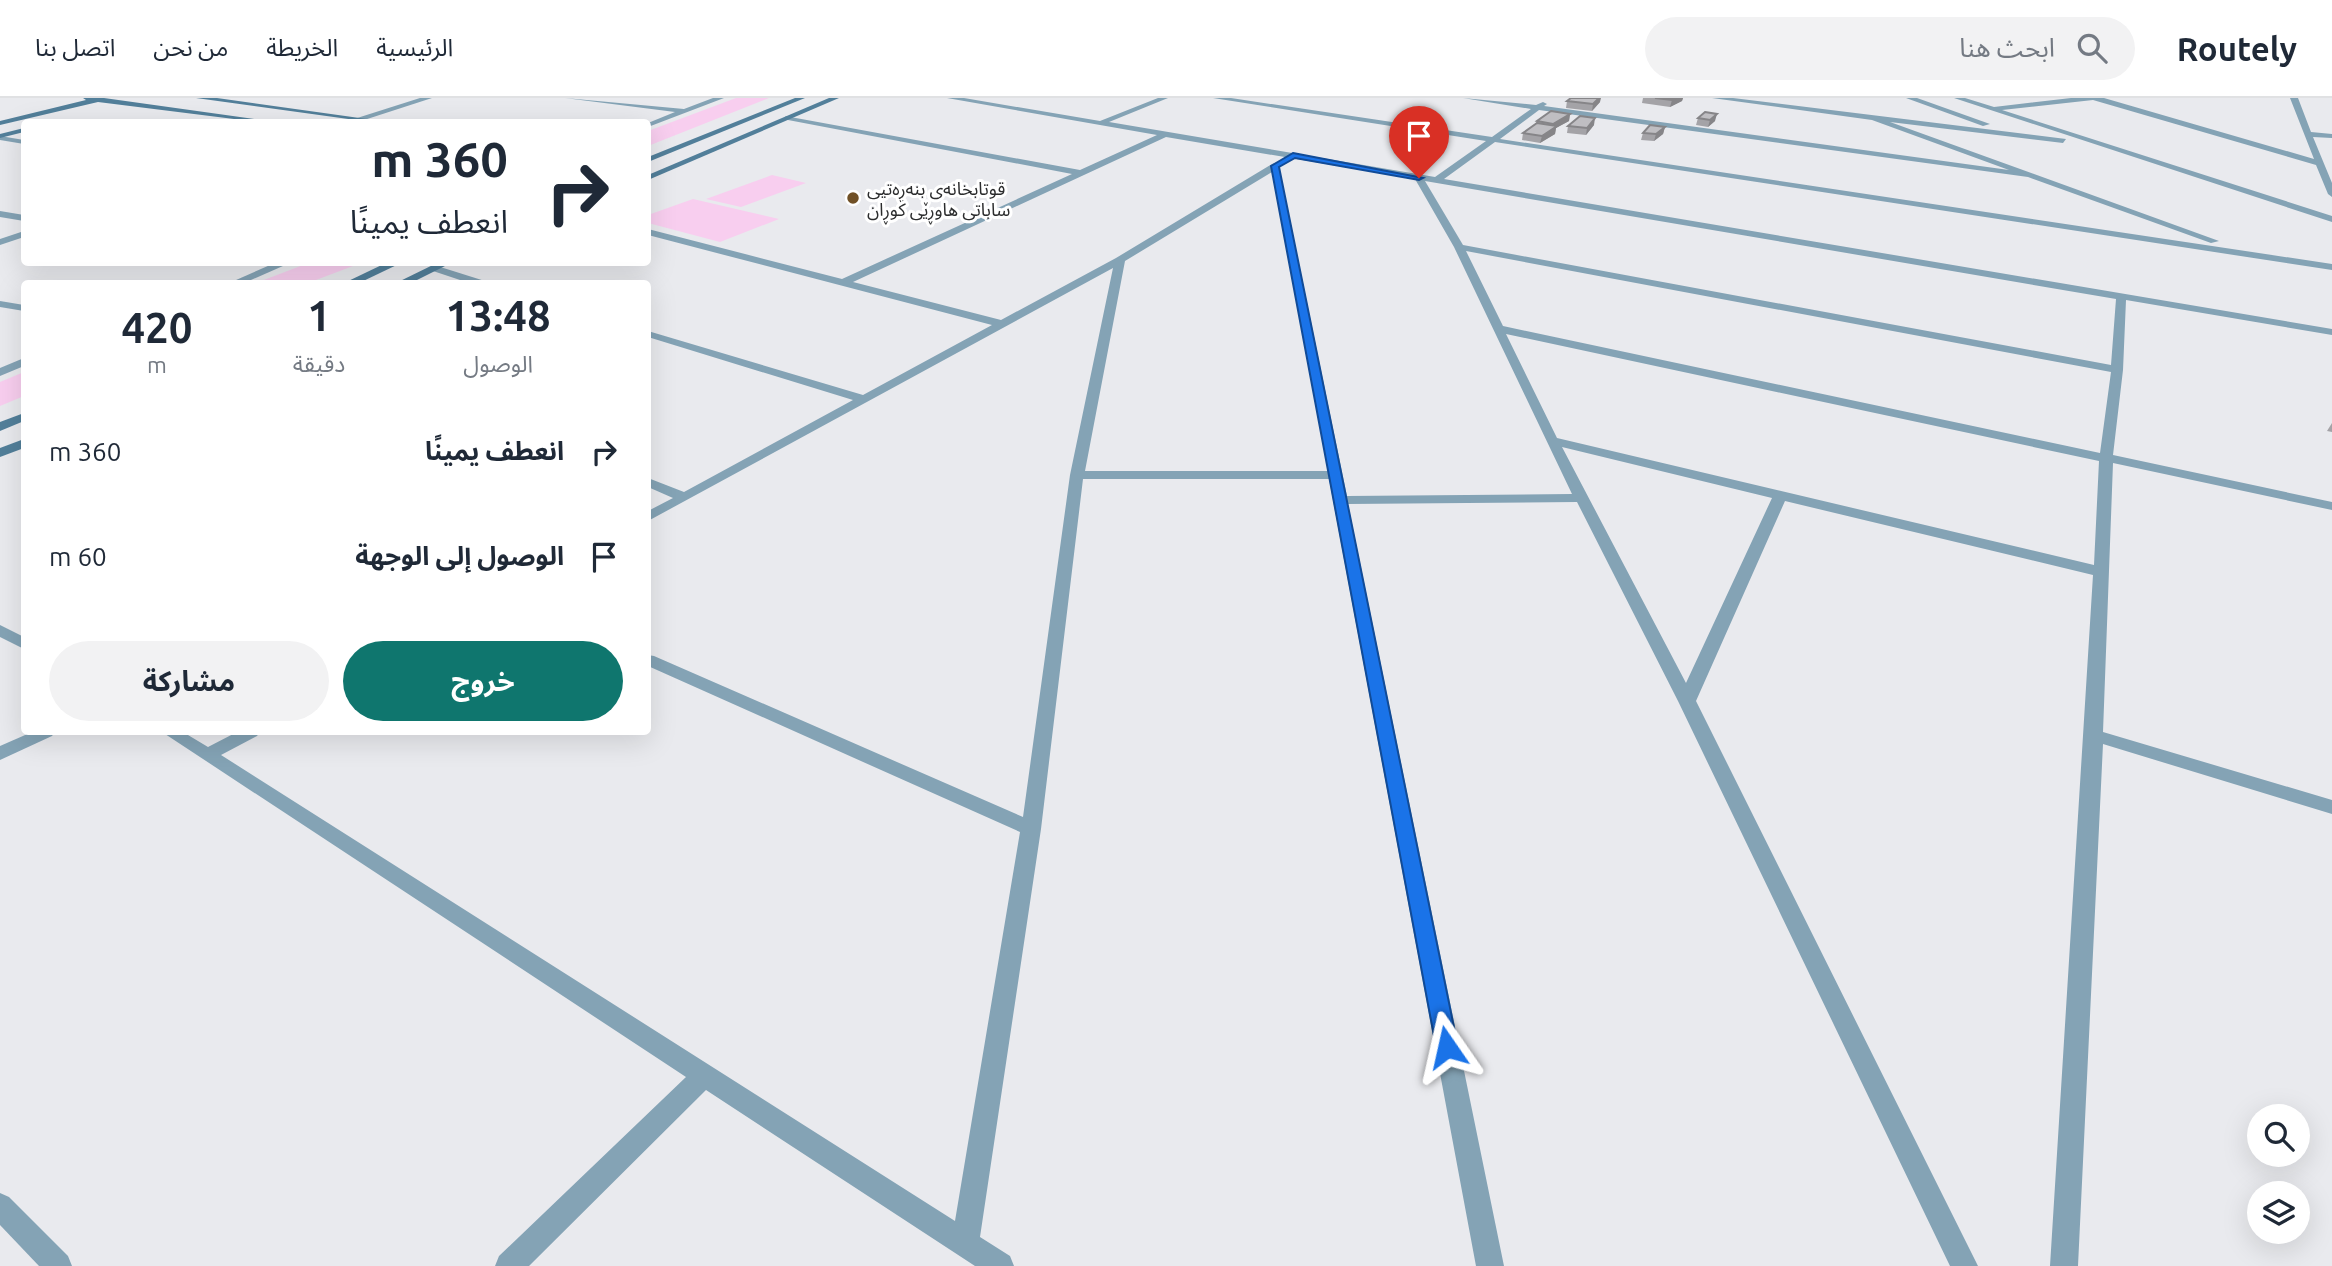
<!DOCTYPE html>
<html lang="ar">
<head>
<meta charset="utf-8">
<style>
	:root { --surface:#fff; --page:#f2f2f3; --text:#1f2937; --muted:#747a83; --line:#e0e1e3; --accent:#0f766e }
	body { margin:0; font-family:Ubuntu,"Noto Sans Arabic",sans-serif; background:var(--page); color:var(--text); direction:rtl; height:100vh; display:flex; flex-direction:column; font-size:26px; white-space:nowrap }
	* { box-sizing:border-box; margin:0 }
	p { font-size:23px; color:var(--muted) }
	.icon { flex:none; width:38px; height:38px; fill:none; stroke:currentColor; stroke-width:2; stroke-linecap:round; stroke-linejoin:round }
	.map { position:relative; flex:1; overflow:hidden; direction:ltr }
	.sheet { position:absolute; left:21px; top:182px; width:630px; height:455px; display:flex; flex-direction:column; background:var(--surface); border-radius:7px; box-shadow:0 7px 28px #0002; direction:rtl }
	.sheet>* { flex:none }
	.top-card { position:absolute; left:21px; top:21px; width:630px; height:147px; border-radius:7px; box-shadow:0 7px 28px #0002; direction:rtl; background:#fff; color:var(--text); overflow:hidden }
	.tools { position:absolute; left:2247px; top:1006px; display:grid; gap:14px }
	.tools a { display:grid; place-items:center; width:63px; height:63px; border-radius:50%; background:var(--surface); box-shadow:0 7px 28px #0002; font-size:35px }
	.pin { position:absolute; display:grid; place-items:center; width:60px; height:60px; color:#fff; margin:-72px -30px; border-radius:50% 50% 50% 0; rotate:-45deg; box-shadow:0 0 7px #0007 }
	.pin .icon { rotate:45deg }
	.me { position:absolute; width:77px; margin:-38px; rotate:349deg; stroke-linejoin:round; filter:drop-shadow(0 0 5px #0008) }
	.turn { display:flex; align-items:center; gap:24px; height:147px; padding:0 28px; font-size:32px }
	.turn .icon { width:91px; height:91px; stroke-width:2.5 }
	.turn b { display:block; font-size:49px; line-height:60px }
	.eta { display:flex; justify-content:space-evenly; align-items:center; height:119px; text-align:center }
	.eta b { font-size:42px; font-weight:700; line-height:49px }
	.button { display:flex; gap:14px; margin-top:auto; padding:14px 28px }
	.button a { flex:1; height:80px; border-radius:42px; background:var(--accent); color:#fff; font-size:28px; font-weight:700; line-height:80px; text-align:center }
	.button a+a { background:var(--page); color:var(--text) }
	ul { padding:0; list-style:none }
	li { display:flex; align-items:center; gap:21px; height:105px; padding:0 28px }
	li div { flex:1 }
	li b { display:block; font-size:26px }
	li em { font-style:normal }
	header { display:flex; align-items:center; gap:42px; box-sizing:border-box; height:98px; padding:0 35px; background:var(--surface); border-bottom:2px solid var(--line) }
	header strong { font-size:33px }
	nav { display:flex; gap:38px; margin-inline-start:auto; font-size:24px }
	.search { width:490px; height:63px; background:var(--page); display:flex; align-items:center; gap:18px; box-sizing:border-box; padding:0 24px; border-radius:38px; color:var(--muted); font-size:26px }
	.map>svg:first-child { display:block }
	.green { fill:#f8ceef }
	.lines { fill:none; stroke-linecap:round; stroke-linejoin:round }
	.street { fill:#84a3b5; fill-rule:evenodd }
	.secondary { fill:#527f9a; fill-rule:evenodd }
	.wall { fill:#a4a3a7 }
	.shaded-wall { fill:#868588 }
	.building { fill:#bfbec2; stroke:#868588; stroke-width:2 }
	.route { fill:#1a73e8; stroke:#114b97; stroke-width:2 }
	.poi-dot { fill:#705026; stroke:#fff; stroke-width:2.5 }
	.labels { text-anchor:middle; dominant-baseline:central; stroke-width:6; stroke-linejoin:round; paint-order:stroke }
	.far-poi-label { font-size:18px; fill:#2b2c2d; stroke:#fff; text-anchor:start }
</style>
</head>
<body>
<header>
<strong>Routely</strong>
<div class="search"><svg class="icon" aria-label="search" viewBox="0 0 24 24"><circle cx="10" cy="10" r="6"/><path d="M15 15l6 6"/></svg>ابحث هنا</div>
<nav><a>الرئيسية</a><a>الخريطة</a><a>من نحن</a><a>اتصل بنا</a></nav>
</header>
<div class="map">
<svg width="2332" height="1168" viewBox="0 0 2332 1168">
	<rect width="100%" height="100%" fill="#e9eaee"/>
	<g class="green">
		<polygon points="736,0 769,0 648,48 648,33"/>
		<polygon points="772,77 806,85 741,109 706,101"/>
		<polygon points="693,101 779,121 720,144 648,125 648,117"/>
		<polygon points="311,164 361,165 308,185 256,185"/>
		<polygon points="24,274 24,298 0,308 0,284"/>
	</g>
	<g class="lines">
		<g class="street">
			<polygon points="420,0 432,0 361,23 354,21"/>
			<polygon points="565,0 684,11 713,0 724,0 648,29 648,25 675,14"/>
			<path d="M 947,0 L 964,0 L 1100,23 L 1158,0 L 1168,0 L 1109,24 L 1435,79 L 1486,43 L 1213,0 L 1231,0 L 1492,39 L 1531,11 L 1463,0 L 1536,7 L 1543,4 L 1547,6 L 1544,8 L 2009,72 L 1872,22 L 1712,0 L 1733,0 L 2066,41 L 2063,45 L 1890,24 L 2219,143 L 2211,145 L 2028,79 L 1539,12 L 1500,41 L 2332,166 L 2332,172 L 1495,44 L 1444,81 L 2332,231 L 2332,237 L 2126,202 L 2123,272 L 2113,357 L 2332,404 L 2332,412 L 2113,365 L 2103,634 L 2332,702 L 2332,716 L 2103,646 L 2078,1168 L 2050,1168 L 2093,477 L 1785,403 L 1696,603 L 1978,1168 L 1950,1168 L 1678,603 L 1577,404 L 1348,406 L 1504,1168 L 1476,1168 L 1329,381 L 1083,381 L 1041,731 L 980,1139 L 1010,1158 L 1014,1168 L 975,1168 L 706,992 L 529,1168 L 495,1168 L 499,1158 L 686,979 L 162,634 L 183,634 L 208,649 L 237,634 L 260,634 L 257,638 L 221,657 L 955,1123 L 1020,734 L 648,568 L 648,557 L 654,558 L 1023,719 L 1070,377 L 1113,170 L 648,423 L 648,413 L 673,400 L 648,389 L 648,380 L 684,394 L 853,302 L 648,239 L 648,233 L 863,297 L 992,227 L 648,137 L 648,131 L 842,181 L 1072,76 L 788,22 L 785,18 L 1080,72 L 1157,37 ZM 1166,39 L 1415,81 L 1454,149 L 1572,396 L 1347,398 L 1279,69 L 1287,65 L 1287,61 L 1272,66 L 1116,160 L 1001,222 L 853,184 ZM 1272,74 L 1328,373 L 1085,373 L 1125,163 ZM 1425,83 L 2116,201 L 2111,267 L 1463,147 ZM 1466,153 L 2111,274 L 2100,355 L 1503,228 ZM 1506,236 L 2099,363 L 2094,467 L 1557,340 ZM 1562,349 L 1772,400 L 1686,585 Z"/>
			<polygon points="1906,0 1917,0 1990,26 1983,28"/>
			<polygon points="1954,0 1965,0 1994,9 2071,0 2104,0 2314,61 2290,0 2298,0 2311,34 2332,36 2332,40 2313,39 2332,85 2332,99 2328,96 2316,67 2093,2 2002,12 2332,118 2332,124"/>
			<polygon points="0,38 24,42 24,46 0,42"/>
			<polygon points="0,113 24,117 24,123 0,119"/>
			<polygon points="24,133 24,139 0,147 0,141"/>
			<polygon points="277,164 292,164 242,186 227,186"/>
			<polygon points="434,167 488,184 489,186 472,186 430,172 429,170"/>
			<polygon points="0,203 24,207 24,213 0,209"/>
			<polygon points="24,260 24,268 0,278 0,270"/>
			<polygon points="0,527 24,539 24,551 0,539"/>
			<polygon points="32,634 55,634 52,638 0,662 0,648"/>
			<polygon points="0,1095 9,1099 68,1158 72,1168 39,1168 0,1127"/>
		</g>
		<g class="secondary">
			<polygon points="83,0 104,0 276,24 258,24 98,4 0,27 0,23 86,2"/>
			<polygon points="196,0 217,0 388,24 370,24"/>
			<polygon points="795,0 805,0 648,64 648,59"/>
			<polygon points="829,0 839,0 648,82 648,77"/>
			<polygon points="24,30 24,34 0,40 0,36"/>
			<polygon points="388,164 403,164 357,186 342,186"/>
			<polygon points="439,164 453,164 409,186 394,186"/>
			<polygon points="24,315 24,323 0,333 0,324"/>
			<polygon points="24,341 24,350 0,359 0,350"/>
		</g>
	</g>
	<g class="wall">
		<polygon points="1643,0 1683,0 1682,3 1670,9 1642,5"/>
		<polygon points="1567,3 1600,4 1592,13 1566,10"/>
		<polygon points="1570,16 1569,23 1556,30 1555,36 1540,45 1522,42 1523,35 1536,25 1537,23"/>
		<polygon points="1698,20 1715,23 1708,29 1696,27"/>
		<polygon points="1594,27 1586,37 1567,35 1568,28"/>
		<polygon points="1665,29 1663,36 1654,43 1641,42 1643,35"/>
		<polygon points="2332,325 2332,334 2327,333"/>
	</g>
	<g class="shaded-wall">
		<polygon points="1599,0 1601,0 1600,4 1592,13 1593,6"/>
		<polygon points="1676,0 1683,0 1682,3 1670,9 1672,2"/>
		<polygon points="1570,16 1569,23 1556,30 1555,36 1540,45 1542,38 1552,31 1553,26"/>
		<polygon points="1717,16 1715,23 1708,29 1710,22"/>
		<polygon points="1595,20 1594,27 1586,37 1587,30"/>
		<polygon points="1665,29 1663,36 1654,43 1656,36"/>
	</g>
	<g class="building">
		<polygon points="1571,0 1599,0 1593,6 1567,3"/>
		<polygon points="1655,0 1676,0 1672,2"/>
		<polygon points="1551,13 1570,16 1553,26 1537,23"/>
		<polygon points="1705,14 1717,16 1710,22 1698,20"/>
		<polygon points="1580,18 1595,20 1587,30 1568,28"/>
		<polygon points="1537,25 1557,28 1542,38 1523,35"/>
		<polygon points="1650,27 1665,29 1656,36 1643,35"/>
	</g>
	<polygon class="route" points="1293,55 1423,80 1419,82 1295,60 1279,69 1458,949 1454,956 1447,958 1439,956 1436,949 1271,68"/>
	<circle class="poi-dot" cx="853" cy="100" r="7"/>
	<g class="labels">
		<g class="far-poi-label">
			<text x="867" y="90">قوتابخانەی بنەڕەتیی<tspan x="867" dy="21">ساباتی هاوڕێی کوڕان</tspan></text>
		</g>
	</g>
</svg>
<div class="tools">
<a><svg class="icon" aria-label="search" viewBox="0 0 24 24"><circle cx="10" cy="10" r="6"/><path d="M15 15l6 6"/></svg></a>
<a><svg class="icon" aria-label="layers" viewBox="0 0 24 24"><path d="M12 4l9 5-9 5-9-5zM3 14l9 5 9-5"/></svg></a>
</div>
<div class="pin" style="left:1419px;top:80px;background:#d93025"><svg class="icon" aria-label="arrive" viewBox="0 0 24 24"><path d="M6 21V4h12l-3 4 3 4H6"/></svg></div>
<svg class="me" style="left:1447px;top:949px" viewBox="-20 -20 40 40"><path d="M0-17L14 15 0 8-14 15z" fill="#1a73e8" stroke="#fff" stroke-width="4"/></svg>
<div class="top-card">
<div class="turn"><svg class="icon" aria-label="right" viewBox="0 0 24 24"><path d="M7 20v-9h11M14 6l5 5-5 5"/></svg><div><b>360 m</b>انعطف يمينًا</div></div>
</div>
<section class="sheet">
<div class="eta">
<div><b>13:48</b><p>الوصول</p></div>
<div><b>1</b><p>دقيقة</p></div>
<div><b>420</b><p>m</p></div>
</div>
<ul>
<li><svg class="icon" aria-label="right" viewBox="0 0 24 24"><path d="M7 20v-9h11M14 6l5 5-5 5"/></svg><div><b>انعطف يمينًا</b></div><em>360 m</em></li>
<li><svg class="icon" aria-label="arrive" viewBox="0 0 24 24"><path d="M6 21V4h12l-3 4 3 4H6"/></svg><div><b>الوصول إلى الوجهة</b></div><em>60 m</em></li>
</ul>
<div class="button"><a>خروج</a><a>مشاركة</a></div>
</section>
</div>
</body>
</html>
